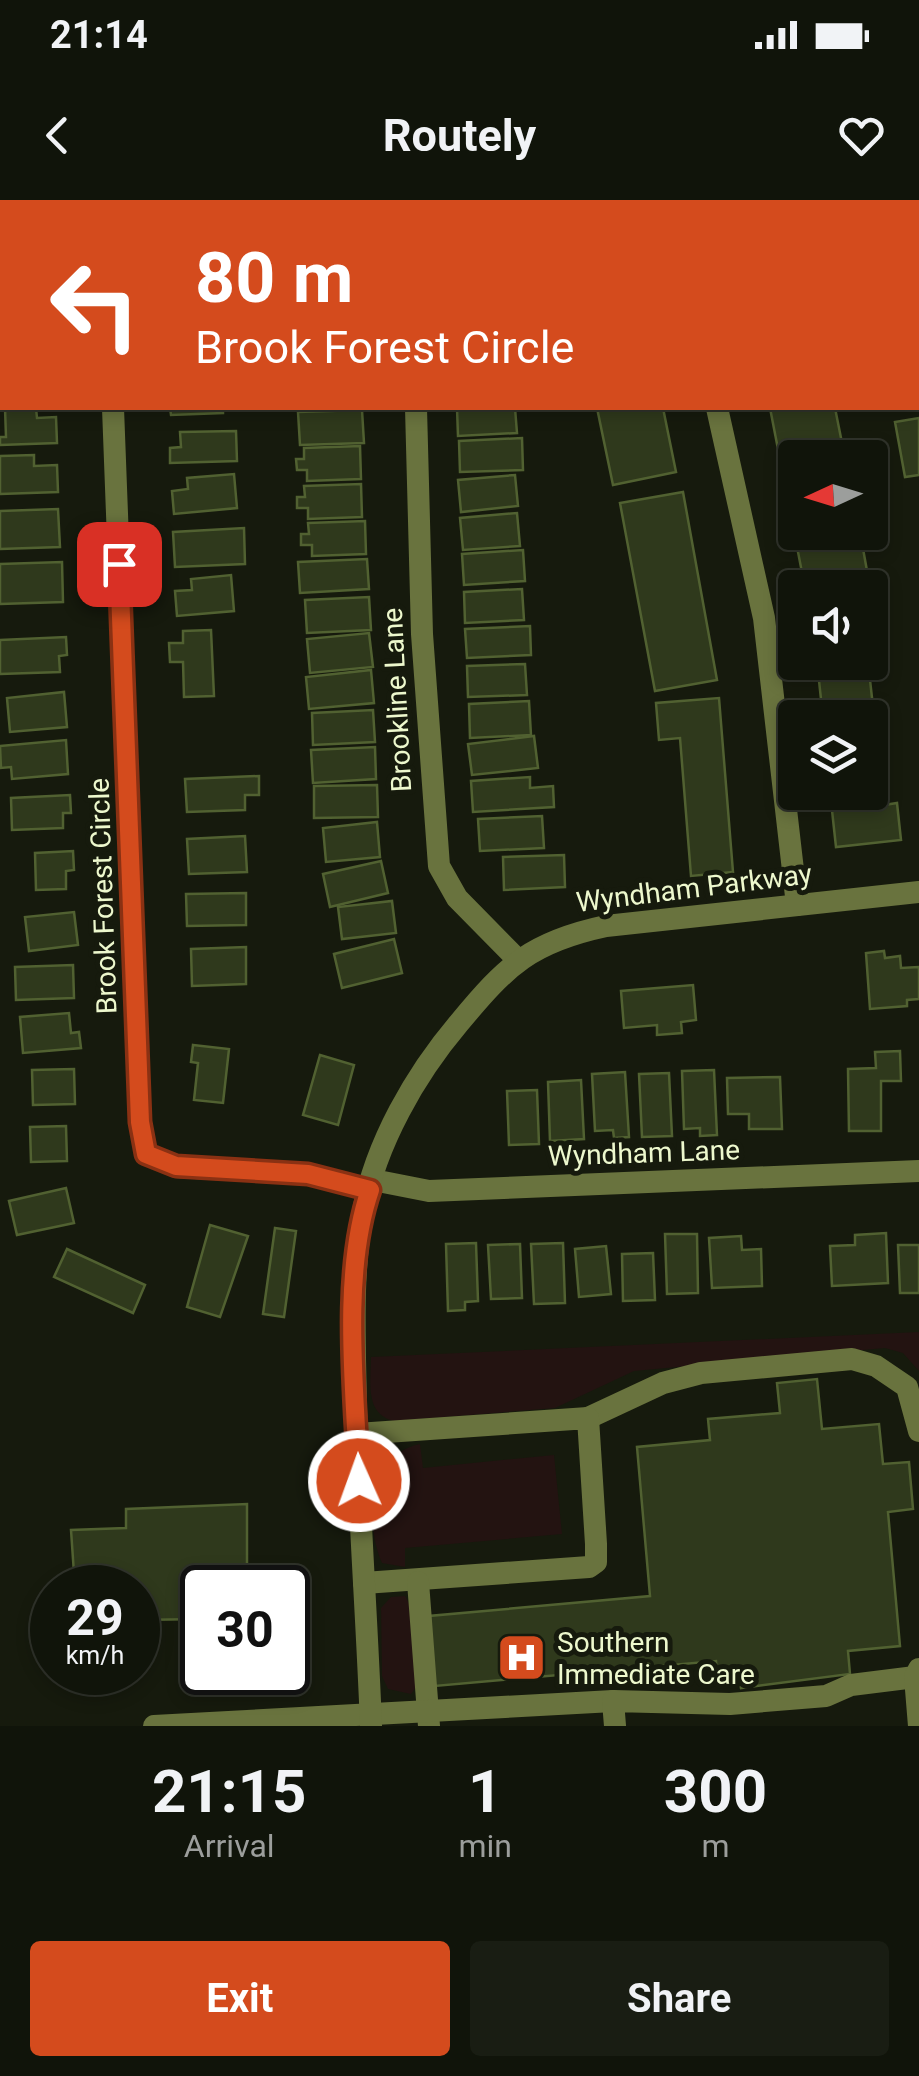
<!DOCTYPE html>
<html lang="en">
<head>
<meta charset="utf-8">
<style>
	:root { --surface:#10140a; --page:#191d13; --text:#f1f3f6; --muted:#9c9e9c; --line:#30332b; --accent:#d44b1d }
	body { margin:0; font-family:Roboto,sans-serif; background:var(--page); color:var(--text); height:100vh; display:flex; flex-direction:column; font-size:38px; white-space:nowrap }
	* { box-sizing:border-box; margin:0 }
	p { font-size:32px; color:var(--muted) }
	.icon { flex:none; width:55px; height:55px; fill:none; stroke:currentColor; stroke-width:2; stroke-linecap:round; stroke-linejoin:round }
	.map { position:relative; height:1526px; overflow:hidden }
	.side { display:flex; flex-direction:column; background:var(--surface); flex:1 }
	.side>* { flex:none }
	.top-card { position:absolute; left:0px; top:0px; width:920px; height:210px; box-shadow:0 5px 15px #0003,0 0 0 2px var(--line); background:#d44b1d; color:#fff; overflow:hidden }
	.needle { width:65px; rotate:266deg }
	.fabs { position:absolute; left:778px; top:240px; display:grid; gap:20px }
	.fabs a { display:grid; place-items:center; width:110px; height:110px; border-radius:10px; background:var(--surface); box-shadow:0 5px 15px #0003,0 0 0 2px var(--line); font-size:50px }
	.speed { position:absolute; left:30px; top:1365px; display:flex; gap:20px; font-size:50px; font-weight:700; text-align:center }
	.speed>* { display:grid; place-content:center; width:130px; height:130px; border-radius:50%; background:var(--surface); box-shadow:0 5px 15px #0003,0 0 0 2px var(--line); line-height:1 }
	.speed small { font-size:25px; font-weight:400 }
	.speed .limit { border:5px solid #111; border-radius:15px; background:#fff; color:#111 }
	.pin { position:absolute; display:grid; place-items:center; width:85px; height:85px; color:#fff; margin:-42px; border-radius:20px; box-shadow:0 5px 15px #0006 }
	.me { position:absolute; width:110px; margin:-55px; rotate:358deg; stroke-linejoin:round; filter:drop-shadow(0 0 8px #0008) }
	.turn { display:flex; align-items:center; gap:35px; height:210px; padding:0 30px; font-size:45px }
	.turn .icon { width:130px; height:130px; stroke-width:2.5 }
	.turn b { display:block; font-size:70px; line-height:85px }
	.eta { display:flex; justify-content:space-evenly; align-items:center; height:170px; text-align:center }
	.eta b { font-size:60px; font-weight:700; line-height:70px }
	.button { display:flex; gap:20px; margin-top:auto; padding:20px 30px }
	.button a { flex:1; height:115px; border-radius:10px; background:var(--accent); color:#fff; font-size:40px; font-weight:700; line-height:115px; text-align:center }
	.button a+a { background:var(--page); color:var(--text) }
	.status { display:flex; justify-content:space-between; align-items:center; height:70px; padding:0 50px; background:var(--surface); direction:ltr }
	.status svg { height:28px; fill:currentColor }
	header { display:flex; justify-content:space-between; align-items:center; height:130px; padding:0 30px; background:var(--surface); font-size:45px; font-weight:700 }
	.map>svg:first-child { display:block }
	.green { fill:#231311 }
	.building { fill:#2f391c; stroke:#516131; stroke-width:2.5 }
	.lines { fill:none; stroke-linecap:round; stroke-linejoin:round }
	.minor { stroke:#69733e; stroke-width:22 }
	.route-casing { stroke:#8a3113; stroke-width:25 }
	.route { stroke:#d44b1d; stroke-width:18 }
	.labels { text-anchor:middle; dominant-baseline:central; stroke-width:10; stroke-linejoin:round; paint-order:stroke }
	.street-label { font-size:28px; fill:#edf8cd; stroke:#161a0d }
	.poi-label { font-size:28px; fill:#edf8cd; stroke:#161a0d; text-anchor:start }
</style>
</head>
<body>
<div class="status"><b>21:14</b><svg viewBox="0 0 49 12"><path d="M0 12V9h3v3zM5 12V6h3v6zM10 12V3h3v9zM15 12V0h3v12zM26 1h20v11H26zM47 4h2v5h-2z"/></svg></div>
<header><svg class="icon" aria-label="back" viewBox="0 0 24 24"><path d="M15 5l-7 7 7 7"/></svg>Routely<svg class="icon" aria-label="heart" viewBox="0 0 24 24"><path d="M12 20l-8-8c-3-5 5-10 8-4 3-6 11-1 8 4z"/></svg></header>
<div class="map">
<svg width="919" height="1526" viewBox="0 0 919 1526">
	<rect width="100%" height="100%" fill="#161a0d"/>
	<g class="green">
		<path d="M 919,1132 L 919,1171 L 903,1153 L 885,1148 L 634,1171 L 555,1208 L 394,1221 C 364,1214 371,1181 371,1157 Z"/>
		<path d="M 420,1244 L 423,1268 L 554,1255 L 562,1334 L 405,1348 L 405,1367 L 382,1363 C 364,1322 369,1254 420,1244 Z"/>
		<polygon points="405,1396 410,1405 416,1487 411,1494 388,1489 382,1476 381,1408 391,1397"/>
	</g>
	<g class="building">
		<polygon points="0,0 49,0 49,2 2,2 0,40"/>
		<rect x="160" y="0" width="75" height="2"/>
		<polygon points="553,0 619,0 619,2 554,2"/>
		<rect x="714" y="0" width="69" height="2"/>
		<polygon points="5,208 36,208 37,218 56,217 57,243 0,245 0,237 6,237"/>
		<polygon points="170,208 223,208 223,213 171,215"/>
		<polygon points="457,208 515,208 517,233 458,236"/>
		<polygon points="597,208 663,208 676,272 613,285"/>
		<polygon points="770,208 835,208 845,258 795,258 795,332 860,332 869,382 805,388"/>
		<polygon points="362,210 364,243 300,245 298,212"/>
		<polygon points="919,218 919,275 905,277 895,222"/>
		<polygon points="236,231 237,261 170,263 170,248 181,247 180,232"/>
		<polygon points="522,238 523,270 460,272 459,241"/>
		<polygon points="360,246 361,279 307,281 307,270 297,270 296,259 304,259 304,248"/>
		<polygon points="34,255 34,266 57,265 58,292 0,294 0,256"/>
		<polygon points="234,274 237,308 174,314 172,291 188,289 187,278"/>
		<polygon points="515,275 518,306 461,312 458,280"/>
		<polygon points="361,284 362,317 308,319 308,308 297,308 297,297 305,297 304,286"/>
		<polygon points="683,292 717,480 655,491 620,303"/>
		<polygon points="58,309 60,347 0,349 0,311"/>
		<polygon points="517,313 520,346 463,350 460,318"/>
		<polygon points="365,321 366,354 312,356 312,345 301,345 301,334 309,334 308,323"/>
		<polygon points="244,328 245,364 175,367 173,332"/>
		<polygon points="523,350 525,381 464,385 462,354"/>
		<polygon points="367,359 369,389 300,393 298,362"/>
		<polygon points="62,362 63,402 0,404 0,364"/>
		<polygon points="231,375 234,411 177,416 175,391 192,390 191,379"/>
		<polygon points="522,389 524,420 465,423 464,392"/>
		<polygon points="369,397 371,430 307,433 305,400"/>
		<polygon points="875,418 879,450 870,451 870,419"/>
		<polygon points="530,426 531,455 467,458 465,429"/>
		<polygon points="211,430 214,496 184,497 183,462 170,462 169,443 183,443 183,431"/>
		<polygon points="369,433 373,467 310,473 307,439"/>
		<polygon points="66,437 67,455 59,456 60,472 0,474 0,440"/>
		<polygon points="817,462 868,462 884,605 897,603 901,640 836,647 830,592 870,592 870,518 823,518"/>
		<polygon points="525,464 527,495 468,497 467,466"/>
		<polygon points="371,470 374,503 309,509 306,477"/>
		<polygon points="64,492 67,527 10,532 7,498"/>
		<polygon points="719,498 733,672 691,676 680,538 659,540 656,503"/>
		<polygon points="529,501 531,535 470,538 469,504"/>
		<polygon points="373,510 375,542 313,545 312,513"/>
		<polygon points="534,536 538,568 472,575 468,544"/>
		<polygon points="66,540 68,574 12,579 11,567 1,568 0,546"/>
		<polygon points="375,547 376,579 313,583 311,550"/>
		<polygon points="259,576 259,595 245,595 245,610 187,612 185,579"/>
		<polygon points="530,577 530,588 553,586 554,607 473,612 471,581"/>
		<polygon points="377,585 378,617 314,618 314,586"/>
		<polygon points="70,595 71,613 63,613 63,628 12,630 11,598"/>
		<polygon points="542,616 544,648 480,651 478,619"/>
		<polygon points="377,622 380,657 326,662 323,628"/>
		<polygon points="245,636 247,672 189,674 187,639"/>
		<polygon points="73,651 74,670 66,671 66,689 36,690 35,653"/>
		<polygon points="564,655 565,687 504,690 503,657"/>
		<polygon points="381,661 388,693 330,707 323,674"/>
		<polygon points="246,693 246,725 187,726 186,694"/>
		<polygon points="392,701 396,733 342,739 338,707"/>
		<polygon points="74,712 78,745 29,751 25,717"/>
		<polygon points="394,739 402,773 342,788 334,754"/>
		<polygon points="246,747 246,784 192,786 191,749"/>
		<polygon points="884,751 885,758 900,756 901,768 919,767 919,799 907,800 907,806 870,809 866,753"/>
		<polygon points="73,765 74,798 16,800 15,767"/>
		<polygon points="693,785 696,820 681,822 682,833 657,835 657,825 624,828 621,791"/>
		<polygon points="69,813 71,833 79,832 81,848 23,853 20,817"/>
		<polygon points="193,845 229,849 223,903 194,900 198,863 191,862"/>
		<polygon points="900,851 901,881 881,881 881,931 849,931 848,869 876,868 875,852"/>
		<polygon points="320,855 354,865 338,925 303,915"/>
		<polygon points="74,869 75,904 33,905 32,870"/>
		<polygon points="714,870 717,935 700,936 700,928 684,929 682,871"/>
		<polygon points="625,872 629,937 614,938 613,930 595,931 592,874"/>
		<polygon points="669,873 672,936 642,937 639,874"/>
		<polygon points="780,877 782,929 749,929 749,914 728,914 727,878"/>
		<polygon points="581,880 584,939 550,941 548,882"/>
		<polygon points="537,890 539,944 509,945 507,891"/>
		<polygon points="66,926 67,961 31,962 30,927"/>
		<polygon points="66,988 74,1023 17,1035 9,1001"/>
		<polygon points="210,1025 248,1036 220,1117 187,1107"/>
		<polygon points="275,1028 296,1031 284,1117 263,1114"/>
		<polygon points="886,1033 888,1083 832,1086 830,1046 855,1045 855,1035"/>
		<polygon points="665,1034 697,1034 698,1093 667,1094"/>
		<polygon points="741,1036 742,1050 761,1049 762,1086 712,1088 709,1038"/>
		<polygon points="476,1043 478,1101 465,1102 465,1110 448,1111 446,1044"/>
		<polygon points="563,1043 565,1103 534,1104 531,1044"/>
		<polygon points="520,1044 522,1098 491,1099 488,1045"/>
		<polygon points="898,1045 919,1045 919,1093 900,1093"/>
		<polygon points="606,1046 611,1094 579,1097 575,1049"/>
		<polygon points="67,1049 145,1085 133,1113 54,1077"/>
		<polygon points="653,1053 655,1100 623,1101 622,1054"/>
		<polygon points="817,1179 822,1229 879,1224 883,1264 909,1262 913,1309 888,1312 900,1446 848,1451 850,1474 741,1488 740,1483 718,1485 716,1461 435,1486 429,1416 650,1396 637,1247 710,1240 708,1219 780,1213 777,1183"/>
		<polygon points="247,1304 247,1388 202,1388 202,1419 138,1420 138,1388 75,1388 71,1330 126,1328 126,1309"/>
	</g>
	<g class="lines">
		<g class="minor">
			<polyline points="105,0 105,2"/>
			<polyline points="406,0 406,2"/>
			<polyline points="672,0 672,2"/>
			<polyline points="113,208 140,922 146,954 176,967 308,974 370,990"/>
			<polyline points="416,208 422,434 439,666 457,698 518,760"/>
			<polyline points="717,208 764,418 797,705"/>
			<polyline points="373,980 429,991 919,971"/>
			<polyline points="588,1218 663,1183 701,1173 852,1159 876,1166 907,1187 919,1231"/>
			<polyline points="357,1234 588,1218 596,1344 596,1362 589,1367 364,1383"/>
			<polyline points="418,1382 429,1526"/>
			<polyline points="154,1526 613,1501"/>
			<path d="M 371,1526 C 367,1420 359,1314 356,1208 C 355,1142 351,1075 363,1011 C 376,943 415,875 459,823 C 507,765 531,742 606,726 L 919,692"/>
			<polyline points="615,1526 613,1501 730,1504 826,1496 851,1485 915,1477"/>
			<polyline points="919,1526 915,1477 919,1469"/>
		</g>
	</g>
	<g class="lines">
		<defs>
			<path id="route" d="M 119,364 L 140,922 L 146,954 L 176,966 L 308,974 L 370,990 C 341,1074 355,1192 359,1281"/>
		</defs>
		<use href="#route" class="route-casing"/>
		<use href="#route" class="route"/>
	</g>
	<defs>
		<symbol id="hospital-square" viewBox="-11 -11 22 22"><rect x="-9" y="-9" width="18" height="18" rx="4" fill="#d44b1d" stroke="#161a0d"/><path d="M-5-5h3v3.5h4V-5h3V5h-3V1.5h-4V5h-3Z" fill="#fff"/></symbol>
	</defs>
	<g fill-rule="evenodd">
		<use href="#hospital-square" x="494" y="1430" width="55" height="55"/>
	</g>
	<g class="labels">
		<g class="street-label">
			<text transform="translate(397 500) rotate(-93)">Brookline Lane</text>
			<text transform="translate(694 688) rotate(-7)">Wyndham Parkway</text>
			<text transform="translate(103 696) rotate(-92)">Brook Forest Circle</text>
			<text transform="translate(644 953) rotate(-2)">Wyndham Lane</text>
		</g>
		<g class="poi-label">
			<text x="557" y="1442">Southern<tspan x="557" dy="32">Immediate Care</tspan></text>
		</g>
	</g>
</svg>
<div class="fabs">
<a><svg class="needle" viewBox="-14 -14 28 28"><path d="M0-13l5 13h-10z" fill="#e53935"/><path d="M0 13l5-13h-10z" fill="#9c9e9c"/></svg></a>
<a><svg class="icon" aria-label="sound" viewBox="0 0 24 24"><path d="M4 9h4l5-4v14l-5-4H4zM17 9q2 3 0 6"/></svg></a>
<a><svg class="icon" aria-label="layers" viewBox="0 0 24 24"><path d="M12 4l9 5-9 5-9-5zM3 14l9 5 9-5"/></svg></a>
</div>
<div class="speed"><div>29<small>km/h</small></div><div class="limit">30</div></div>
<div class="pin" style="left:119px;top:364px;background:#d93025"><svg class="icon" aria-label="arrive" viewBox="0 0 24 24"><path d="M6 21V4h12l-3 4 3 4H6"/></svg></div>
<svg class="me" style="left:359px;top:1281px" viewBox="-20 -20 40 40"><circle r="17" fill="#d44b1d" stroke="#fff" stroke-width="3"/><path d="M0-11L8 9 0 5-8 9z" fill="#fff"/></svg>
<div class="top-card">
<div class="turn"><svg class="icon" aria-label="left" viewBox="0 0 24 24"><path d="M17 20v-9H6M10 6l-5 5 5 5"/></svg><div><b>80 m</b>Brook Forest Circle</div></div>
</div>
</div>
<section class="side">
<div class="eta">
<div><b>21:15</b><p>Arrival</p></div>
<div><b>1</b><p>min</p></div>
<div><b>300</b><p>m</p></div>
</div>
<div class="button"><a>Exit</a><a>Share</a></div>
</section>
</body>
</html>
